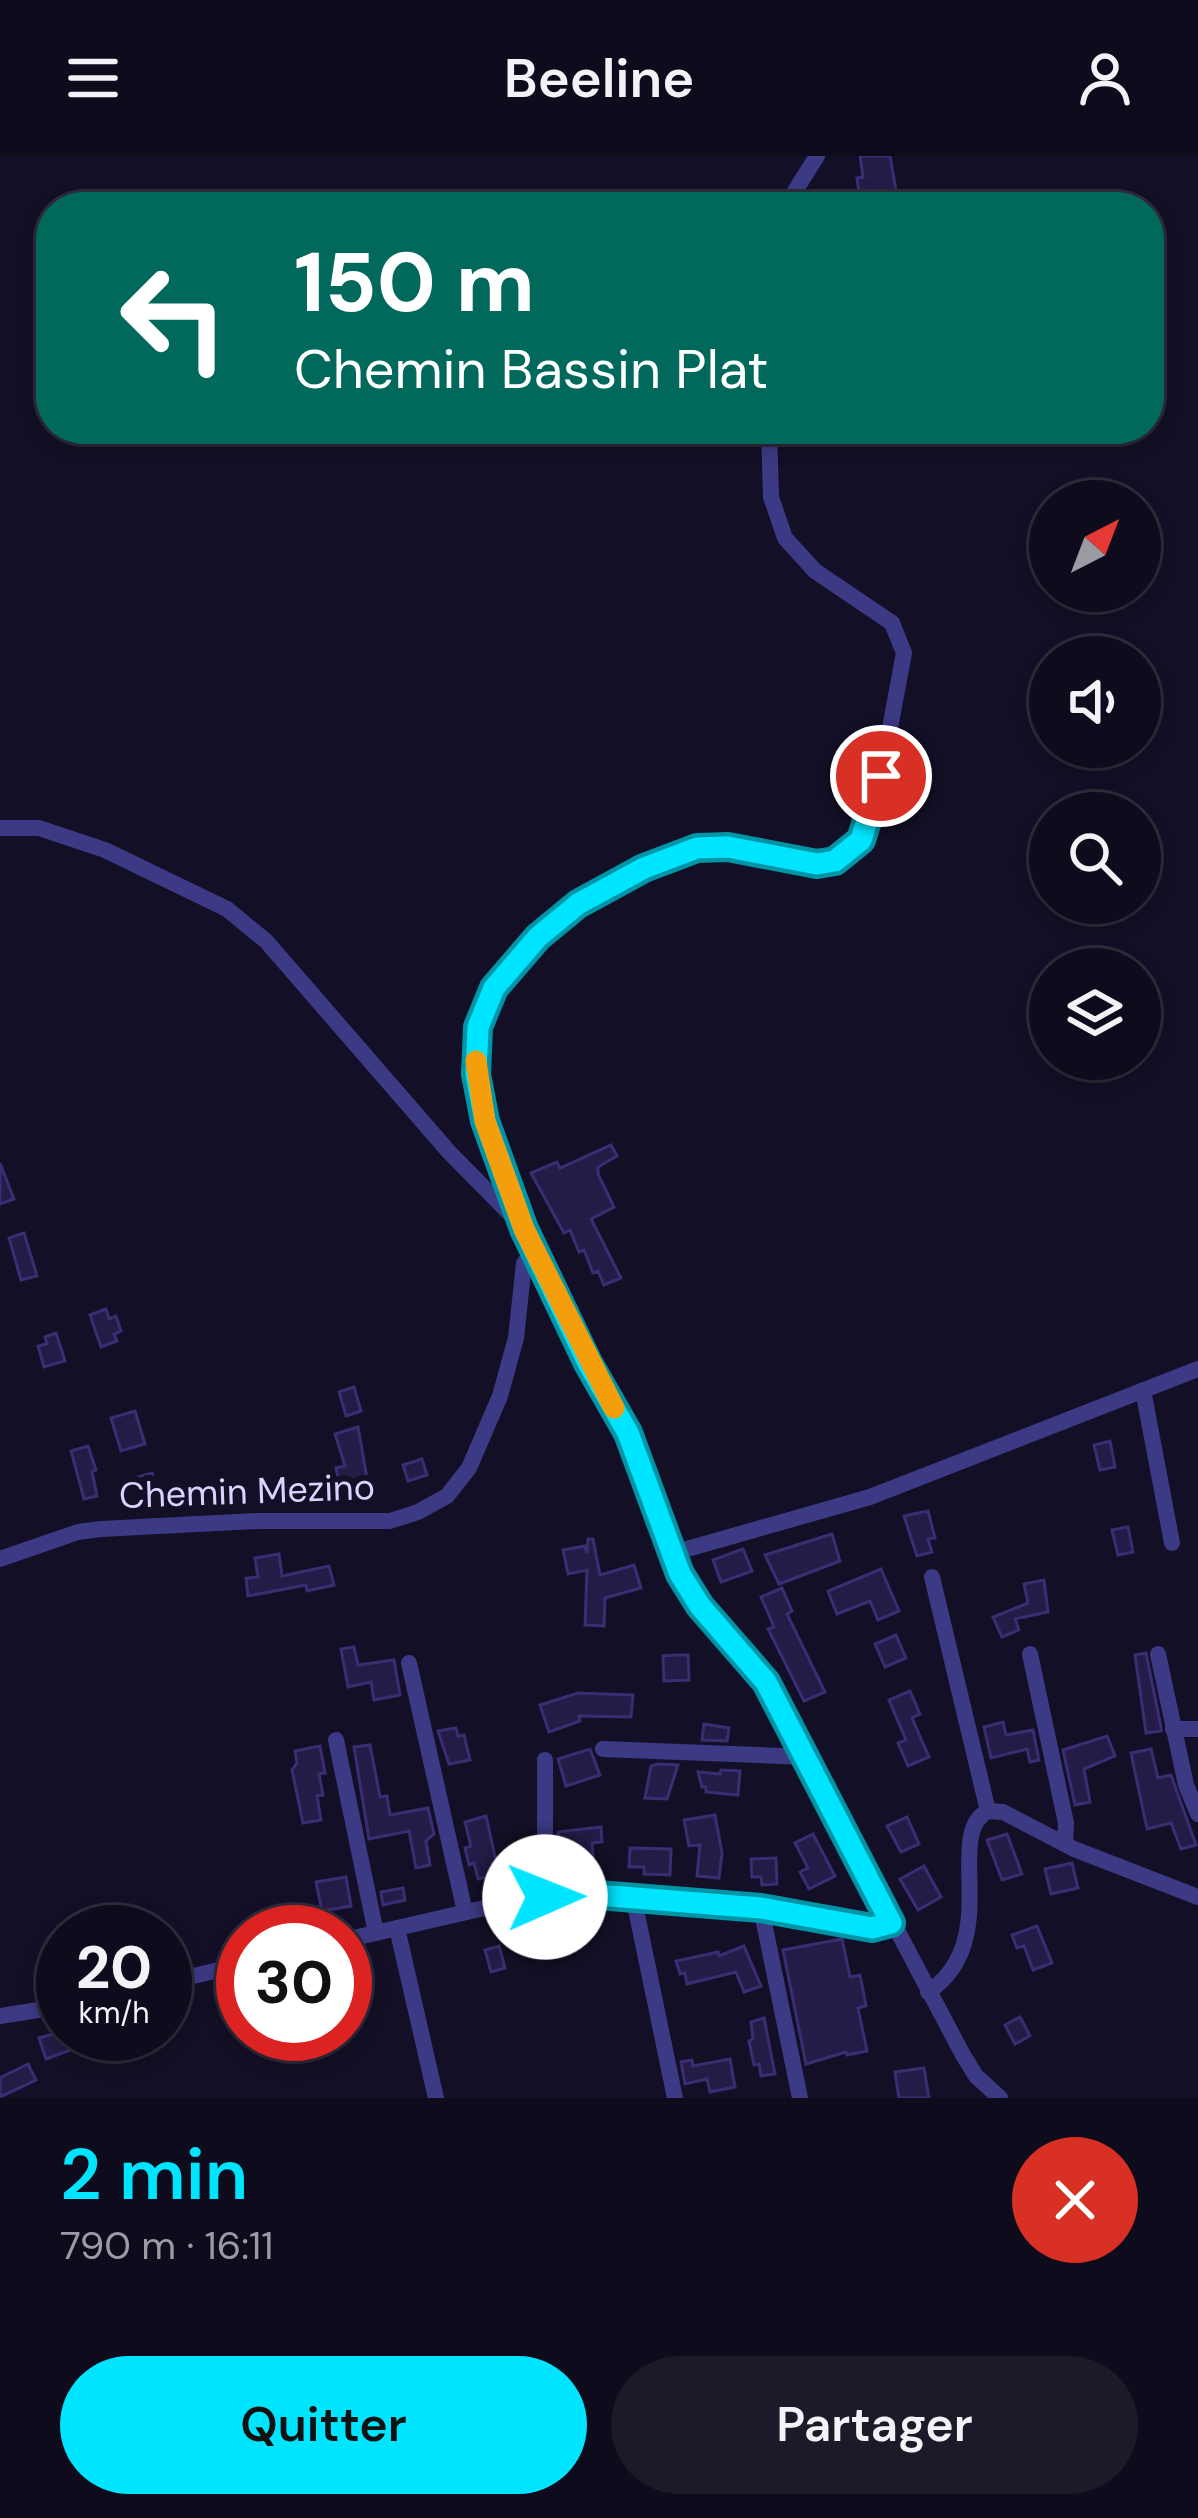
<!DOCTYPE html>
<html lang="fr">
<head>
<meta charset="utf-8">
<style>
	:root { --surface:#0e0b1c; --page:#1c1929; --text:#f1f3f6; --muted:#9b9ba3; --line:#2e2b3b; --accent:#00e5ff }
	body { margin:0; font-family:"DM Sans",sans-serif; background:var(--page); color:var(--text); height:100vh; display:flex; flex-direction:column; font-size:45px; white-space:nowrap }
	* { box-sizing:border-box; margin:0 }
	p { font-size:39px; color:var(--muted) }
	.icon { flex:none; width:66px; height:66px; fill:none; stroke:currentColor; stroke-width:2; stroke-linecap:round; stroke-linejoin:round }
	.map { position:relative; height:1942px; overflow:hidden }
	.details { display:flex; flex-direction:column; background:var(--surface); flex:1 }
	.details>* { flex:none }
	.hud { position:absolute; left:36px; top:36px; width:1128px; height:252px; border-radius:48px; box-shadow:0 6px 18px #0003,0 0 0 3px var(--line); background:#00695c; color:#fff; overflow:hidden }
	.needle { width:78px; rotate:42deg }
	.fabs { position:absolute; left:1029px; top:324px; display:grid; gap:24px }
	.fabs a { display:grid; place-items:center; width:132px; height:132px; border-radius:50%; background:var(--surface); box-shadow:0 6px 18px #0003,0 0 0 3px var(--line); font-size:60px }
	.speed { position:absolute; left:36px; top:1749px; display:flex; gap:24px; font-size:60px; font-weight:700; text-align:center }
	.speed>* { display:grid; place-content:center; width:156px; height:156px; border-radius:50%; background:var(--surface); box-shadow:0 6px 18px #0003,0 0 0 3px var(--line); line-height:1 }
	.speed small { font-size:30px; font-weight:400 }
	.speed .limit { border:18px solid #d22; background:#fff; color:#111 }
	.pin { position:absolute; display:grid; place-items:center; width:102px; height:102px; color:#fff; margin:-51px; border:6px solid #fff; border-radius:50%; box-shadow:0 3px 12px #0007 }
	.me { position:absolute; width:132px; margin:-66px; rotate:89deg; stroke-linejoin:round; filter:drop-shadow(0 0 9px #0008) }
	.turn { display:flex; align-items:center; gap:42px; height:252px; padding:0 60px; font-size:54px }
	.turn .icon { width:156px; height:156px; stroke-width:2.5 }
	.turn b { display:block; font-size:84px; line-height:102px }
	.round { display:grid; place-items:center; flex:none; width:126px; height:126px; border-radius:63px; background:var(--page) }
	.head { display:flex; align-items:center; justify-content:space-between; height:204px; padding:0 60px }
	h1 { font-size:72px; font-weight:600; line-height:90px; color:var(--accent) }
	.primary-button { display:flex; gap:24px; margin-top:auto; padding:24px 60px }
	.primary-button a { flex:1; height:138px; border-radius:72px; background:var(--accent); color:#111; font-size:48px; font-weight:600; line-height:138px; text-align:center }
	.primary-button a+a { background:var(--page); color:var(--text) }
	header { display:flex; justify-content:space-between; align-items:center; height:156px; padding:0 60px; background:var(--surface); font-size:54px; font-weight:600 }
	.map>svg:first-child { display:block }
	.building { fill:#241b47; stroke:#3b2d73; stroke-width:3 }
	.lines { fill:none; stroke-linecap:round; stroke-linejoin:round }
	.minor { stroke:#3d3a85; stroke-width:16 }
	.route-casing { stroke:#0095a6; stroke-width:30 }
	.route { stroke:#00e5ff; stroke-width:21 }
	.slow { stroke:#f59e0b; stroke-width:21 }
	.labels { text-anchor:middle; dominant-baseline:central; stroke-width:12; stroke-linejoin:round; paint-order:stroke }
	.street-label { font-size:36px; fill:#d9d4ff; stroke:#130f26 }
</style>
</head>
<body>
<header><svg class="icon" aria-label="menu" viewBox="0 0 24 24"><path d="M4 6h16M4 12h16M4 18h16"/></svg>Beeline<svg class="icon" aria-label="person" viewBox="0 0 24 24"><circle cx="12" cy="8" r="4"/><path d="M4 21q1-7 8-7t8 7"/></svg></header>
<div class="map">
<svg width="1198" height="1942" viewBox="0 0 1198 1942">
	<rect width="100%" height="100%" fill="#130f26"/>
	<g class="building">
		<polygon points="860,0 890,0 897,40 860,45 857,22 863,21"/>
		<polygon points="611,989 617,1000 598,1011 598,1018 614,1051 591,1063 621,1122 604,1129 598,1115 593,1117 584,1094 579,1096 570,1074 564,1077 531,1017 557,1006 560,1012"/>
		<polygon points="0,1007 14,1043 0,1048"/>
		<polygon points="24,1077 37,1120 21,1124 9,1082"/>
		<polygon points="106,1153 109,1163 116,1160 121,1175 114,1178 117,1185 101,1191 90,1159"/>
		<polygon points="56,1177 65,1205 44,1211 38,1190 47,1188 45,1181"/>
		<polygon points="354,1231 361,1255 346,1260 339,1236"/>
		<polygon points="135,1255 145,1288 121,1295 111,1262"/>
		<polygon points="358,1271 368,1328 340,1333 336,1312 345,1310 335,1278"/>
		<polygon points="1110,1285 1115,1311 1100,1314 1094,1289"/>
		<polygon points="88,1290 96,1314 92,1315 97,1340 84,1343 71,1295"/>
		<polygon points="422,1303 427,1319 408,1325 403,1309"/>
		<polygon points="152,1317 156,1331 139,1337 134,1322"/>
		<polygon points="928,1355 935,1382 928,1383 932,1396 917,1400 904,1360"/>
		<polygon points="1128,1371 1133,1396 1118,1399 1112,1374"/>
		<polygon points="832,1378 840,1405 779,1428 765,1399"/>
		<polygon points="588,1383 593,1383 600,1419 634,1409 641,1432 605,1442 604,1470 585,1469 587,1414 568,1418 565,1403 563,1394 585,1390 587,1397"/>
		<polygon points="743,1393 752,1415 721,1426 713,1404"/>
		<polygon points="279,1398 282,1420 329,1410 334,1429 307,1435 306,1429 248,1440 246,1422 258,1421 255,1402"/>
		<polygon points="881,1413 899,1455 878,1464 870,1445 837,1458 828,1435"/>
		<polygon points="1044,1424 1048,1456 1015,1463 1019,1474 1002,1481 993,1461 1028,1447 1024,1428"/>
		<polygon points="782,1432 792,1455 787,1458 825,1536 804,1545 768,1473 774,1471 761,1441"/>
		<polygon points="896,1479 906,1502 885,1511 875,1488"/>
		<polygon points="354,1491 358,1509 394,1504 400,1539 374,1544 371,1526 348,1531 341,1493"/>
		<polygon points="1146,1497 1161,1571 1161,1575 1146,1577 1135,1499"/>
		<polygon points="677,1499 688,1499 689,1524 664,1525 663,1500"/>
		<polygon points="910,1535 920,1558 912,1562 929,1601 908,1610 898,1587 906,1584 889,1544"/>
		<polygon points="578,1537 633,1539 631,1561 579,1560 580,1565 549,1576 540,1549"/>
		<polygon points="1003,1566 1006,1579 1033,1574 1039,1604 1030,1606 1027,1593 991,1602 984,1571"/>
		<polygon points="704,1568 729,1572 727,1585 702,1584"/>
		<polygon points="456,1572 458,1580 464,1579 470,1604 449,1608 438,1575"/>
		<polygon points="1107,1580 1115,1600 1084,1613 1090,1646 1075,1649 1063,1594"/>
		<polygon points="370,1589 380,1641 387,1640 390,1659 428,1652 434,1678 426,1685 430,1709 416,1712 409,1675 369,1683 354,1591"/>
		<polygon points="320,1590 325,1617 319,1618 323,1639 317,1640 321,1664 303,1667 292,1614 297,1607 295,1595"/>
		<polygon points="590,1593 600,1619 566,1630 558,1603"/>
		<polygon points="1151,1593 1158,1622 1171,1619 1196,1689 1181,1693 1171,1667 1147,1673 1131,1597"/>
		<polygon points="658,1608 678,1609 667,1643 645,1642 651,1610"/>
		<polygon points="721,1614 740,1615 738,1639 706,1636 706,1631 702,1631 698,1616 720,1618"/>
		<polygon points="715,1659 722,1697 719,1722 697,1720 700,1689 689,1690 684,1664"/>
		<polygon points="486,1660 499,1718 478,1723 474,1707 469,1709 465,1692 471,1690 465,1666"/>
		<polygon points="907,1661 919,1688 901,1696 887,1670"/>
		<polygon points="601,1671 602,1686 592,1687 593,1700 561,1704 558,1676"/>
		<polygon points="813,1678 835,1720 809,1733 800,1716 808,1712 795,1687"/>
		<polygon points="1007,1678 1022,1718 1002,1724 987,1684"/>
		<polygon points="630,1692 671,1693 670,1719 644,1718 644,1711 629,1711"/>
		<polygon points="776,1702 777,1728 762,1729 761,1721 752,1721 751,1703"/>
		<polygon points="1072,1707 1078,1732 1051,1738 1045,1713"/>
		<polygon points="924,1710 941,1741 918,1754 900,1723"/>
		<polygon points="346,1721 351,1750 322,1755 316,1726"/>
		<polygon points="403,1732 405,1744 383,1749 381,1736"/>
		<polygon points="1037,1770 1052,1807 1033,1814 1024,1790 1017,1792 1012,1779"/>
		<polygon points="842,1783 850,1821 860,1819 866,1850 858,1852 867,1895 847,1899 846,1896 806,1908 783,1794"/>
		<polygon points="499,1790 505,1812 491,1816 485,1794"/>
		<polygon points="744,1790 761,1830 744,1836 736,1816 687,1828 685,1817 680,1818 676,1805 718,1796 719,1800"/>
		<polygon points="1020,1861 1030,1880 1015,1888 1005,1869"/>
		<polygon points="764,1862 775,1918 761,1920 759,1908 754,1909 749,1885 753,1883 751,1866"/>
		<polygon points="63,1875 69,1878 73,1893 46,1903 39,1882"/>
		<polygon points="730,1903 735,1931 710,1936 707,1923 685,1928 681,1906 692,1904 693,1910"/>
		<polygon points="28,1908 36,1924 0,1941 0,1922"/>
		<polygon points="924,1912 929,1942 899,1942 895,1916"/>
	</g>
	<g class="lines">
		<g class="minor">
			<polyline points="785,51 817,0"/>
			<polyline points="769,273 771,341 785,382 815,415 892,467 904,497 881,620 861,684 848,698 817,708 727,691 697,692 644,712 577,748 538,781 494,832 478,871 475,918 485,965 524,1073 588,1207 628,1277 680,1417 700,1450 766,1526 963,1899 976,1920 1000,1942"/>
			<polyline points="0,672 39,672 105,694 227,753 266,785 449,996 517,1065"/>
			<polyline points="1143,1234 1172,1387"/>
			<polyline points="673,1397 870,1341 1198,1213"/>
			<polyline points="0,1403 78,1376 101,1373 257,1365 390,1365 418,1356 447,1340 469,1312 500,1240 516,1182 524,1107 534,1095"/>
			<polyline points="932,1421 988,1655"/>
			<polyline points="1030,1498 1066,1667 1065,1688"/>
			<polyline points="1158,1498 1186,1629 1198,1658"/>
			<polyline points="409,1507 465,1756"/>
			<polyline points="1173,1573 1198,1573"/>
			<polyline points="336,1584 376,1777"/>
			<polyline points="603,1593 806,1601"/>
			<polyline points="545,1604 545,1741"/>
			<polyline points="634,1744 675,1942"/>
			<polyline points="761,1752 800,1942"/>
			<polyline points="397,1772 436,1942"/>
			<polyline points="345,1784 493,1750 585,1738 761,1752 872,1771 891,1767"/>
			<polyline points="165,1827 243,1808"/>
			<path d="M 928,1836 C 1005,1785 942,1678 988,1655 L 1003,1656 L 1074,1693 L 1198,1741"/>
			<polyline points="0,1860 63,1850"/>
		</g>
	</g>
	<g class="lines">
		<defs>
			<polyline id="route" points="545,1741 585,1738 761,1752 872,1772 891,1767 766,1526 700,1450 680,1418 628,1277 588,1207 524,1073 485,965 476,918 478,871 494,832 538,781 578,748 644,712 697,692 728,691 817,708 835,705 861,684 881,620"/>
		</defs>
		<use href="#route" class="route-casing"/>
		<use href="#route" class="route"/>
		<polyline class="slow" points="476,905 485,965 524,1073 614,1252"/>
	</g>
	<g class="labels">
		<g class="street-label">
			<text transform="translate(247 1335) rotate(-2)">Chemin Mezino</text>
		</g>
	</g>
</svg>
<div class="fabs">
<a><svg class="needle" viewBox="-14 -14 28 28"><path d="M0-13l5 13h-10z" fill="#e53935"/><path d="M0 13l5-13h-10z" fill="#9b9ba3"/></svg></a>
<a><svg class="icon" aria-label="sound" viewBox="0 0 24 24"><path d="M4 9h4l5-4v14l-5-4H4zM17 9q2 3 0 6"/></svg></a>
<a><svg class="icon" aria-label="search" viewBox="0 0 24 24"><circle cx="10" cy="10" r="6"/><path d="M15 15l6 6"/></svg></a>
<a><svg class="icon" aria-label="layers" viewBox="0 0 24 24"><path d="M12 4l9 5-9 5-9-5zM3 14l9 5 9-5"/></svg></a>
</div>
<div class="speed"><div>20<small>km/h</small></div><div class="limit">30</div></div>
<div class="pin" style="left:881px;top:620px;background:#d93025"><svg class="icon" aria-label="arrive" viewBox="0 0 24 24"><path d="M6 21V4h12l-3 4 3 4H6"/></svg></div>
<svg class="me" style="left:545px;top:1741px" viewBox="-20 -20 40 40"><circle r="19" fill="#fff"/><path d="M0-13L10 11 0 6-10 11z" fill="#00e5ff"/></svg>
<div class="hud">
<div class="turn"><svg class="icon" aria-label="left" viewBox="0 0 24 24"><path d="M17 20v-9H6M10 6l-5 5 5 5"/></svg><div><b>150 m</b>Chemin Bassin Plat</div></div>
</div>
</div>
<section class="details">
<div class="head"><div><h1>2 min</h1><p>790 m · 16:11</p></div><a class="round" style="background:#d93025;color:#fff"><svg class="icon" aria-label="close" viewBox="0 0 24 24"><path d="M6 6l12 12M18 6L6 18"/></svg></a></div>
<div class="primary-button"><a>Quitter</a><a>Partager</a></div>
</section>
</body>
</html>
